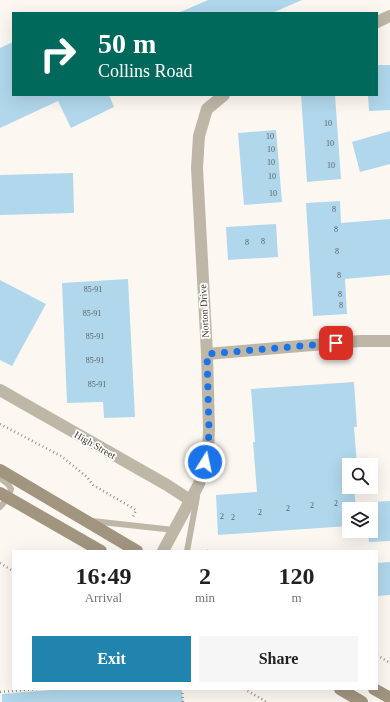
<!DOCTYPE html>
<html lang="en">
<head>
<meta charset="utf-8">
<style>
	:root { --surface:#fff; --page:#f6f6f6; --text:#202124; --muted:#757577; --accent:#2184af }
	body { margin:0; font-family:"Times New Roman",serif; background:var(--page); color:var(--text); height:100vh; display:flex; flex-direction:column; font-size:15px; white-space:nowrap }
	* { box-sizing:border-box; margin:0 }
	p { font-size:13px; color:var(--muted) }
	.icon { flex:none; width:22px; height:22px; fill:none; stroke:currentColor; stroke-width:2; stroke-linecap:round; stroke-linejoin:round }
	.map { position:relative; flex:1; overflow:hidden }
	.drawer { position:absolute; left:12px; top:550px; width:366px; height:140px; display:flex; flex-direction:column; background:var(--surface); border-radius:0px; box-shadow:0 4px 16px #0002 }
	.drawer>* { flex:none }
	.hud { position:absolute; left:12px; top:12px; width:366px; height:84px; border-radius:0px; box-shadow:0 4px 16px #0002; background:#00695c; color:#fff; overflow:hidden }
	.controls { position:absolute; left:342px; top:458px; display:grid; gap:8px }
	.controls a { display:grid; place-items:center; width:36px; height:36px; border-radius:0px; background:var(--surface); box-shadow:0 4px 16px #0002; font-size:20px }
	.pin { position:absolute; display:grid; place-items:center; width:34px; height:34px; color:#fff; margin:-17px; border-radius:8px; box-shadow:0 2px 6px #0006 }
	.me { position:absolute; width:44px; margin:-22px; rotate:10deg; stroke-linejoin:round; filter:drop-shadow(0 0 3px #0008) }
	.turn { display:flex; align-items:center; gap:14px; height:84px; padding:0 20px; font-size:18px }
	.turn .icon { width:52px; height:52px; stroke-width:2.5 }
	.turn b { display:block; font-size:28px; line-height:34px }
	.eta { display:flex; justify-content:space-evenly; align-items:center; height:68px; text-align:center }
	.eta b { font-size:24px; font-weight:700; line-height:28px }
	.cta { display:flex; gap:8px; margin-top:auto; padding:8px 20px }
	.cta a { flex:1; height:46px; border-radius:0px; background:var(--accent); color:#fff; font-size:16px; font-weight:700; line-height:46px; text-align:center }
	.cta a+a { background:var(--page); color:var(--text) }
	.map>svg:first-child { display:block }
	.building { fill:#b1d7ec }
	.lines { fill:none; stroke-linecap:round; stroke-linejoin:round }
	.path { stroke:#989288; stroke-width:2.5; stroke-dasharray:1 3; stroke-linecap:butt }
	.lane { stroke:#beb6a7; stroke-width:6 }
	.street { stroke:#beb6a7; stroke-width:12 }
	.secondary { stroke:#a19580; stroke-width:12 }
	.route { stroke:#1a73e8; stroke-width:7; stroke-dasharray:0 12.6 }
	.labels { text-anchor:middle; dominant-baseline:central; stroke-width:3.5; stroke-linejoin:round; paint-order:stroke }
	.number-label { font-size:8px; fill:#5e615d }
	.street-label { font-size:10px; fill:#423a2d; stroke:#fff }
</style>
</head>
<body>
<div class="map">
<svg width="390" height="702" viewBox="0 0 390 702">
	<rect width="100%" height="100%" fill="#fcf8f1"/>
	<g class="building">
		<polygon points="208,0 302,0 272,13 178,13"/>
		<polygon points="13,42 13,95 109,95 114,107 71,128 58,101 0,128 0,48"/>
		<polygon points="377,65 390,65 390,110 369,111 368,95 377,95"/>
		<polygon points="301,95 335,95 341,179 307,182"/>
		<polygon points="276,130 282,202 244,205 238,133"/>
		<polygon points="390,131 390,164 360,172 352,142"/>
		<polygon points="73,173 74,213 0,215 0,175"/>
		<polygon points="340,201 341,223 390,219 390,275 345,279 347,314 313,316 306,203"/>
		<polygon points="276,224 278,257 228,260 226,227"/>
		<polygon points="128,279 135,417 104,418 103,402 67,403 62,283"/>
		<polygon points="0,280 46,304 12,366 0,360"/>
		<polygon points="354,382 357,427 354,427 357,465 349,465 349,487 354,487 356,509 349,509 349,526 218,535 216,495 257,492 253,442 255,442 251,389"/>
		<polygon points="390,501 390,541 369,542 368,531 371,531 371,502"/>
		<polygon points="390,562 390,595 377,596 377,563"/>
		<polygon points="63,689 182,689 183,702 2,702 2,694"/>
	</g>
	<g class="lines">
		<g class="path">
			<polyline points="0,424 61,456 87,477 93,485 136,510 133,517"/>
			<polyline points="207,551 210,551"/>
			<polyline points="0,563 13,571"/>
			<polyline points="377,655 390,663"/>
			<polyline points="182,689 183,702"/>
			<polyline points="244,689 267,702"/>
			<polyline points="0,692 38,689"/>
		</g>
		<g class="lane">
			<polyline points="0,478 8,484 11,489 8,498 0,507"/>
			<polyline points="92,521 174,530"/>
			<polyline points="187,551 197,497"/>
		</g>
		<g class="street">
			<polyline points="377,22 390,16"/>
			<polyline points="207,354 360,341 390,341"/>
			<polyline points="0,390 167,485 190,500"/>
			<polyline points="163,551 199,484 208,451 209,430 207,354 197,168 199,136 207,109 224,95"/>
		</g>
		<g class="secondary">
			<polyline points="0,470 137,551"/>
			<polyline points="0,493 101,551"/>
			<polyline points="340,689 362,702"/>
			<polyline points="374,689 390,698"/>
		</g>
	</g>
	<g class="lines">
		<polyline class="route" points="205,462 208,451 209,430 207,354 336,343"/>
	</g>
	<g class="labels">
		<g class="number-label">
			<text x="328" y="123">10</text>
			<text x="270" y="136">10</text>
			<text x="330" y="143">10</text>
			<text x="271" y="149">10</text>
			<text x="271" y="162">10</text>
			<text x="331" y="165">10</text>
			<text x="272" y="176">10</text>
			<text x="273" y="193">10</text>
			<text x="334" y="209">8</text>
			<text x="336" y="229">8</text>
			<text x="263" y="241">8</text>
			<text x="247" y="242">8</text>
			<text x="337" y="251">8</text>
			<text x="339" y="275">8</text>
			<text x="93" y="289">85-91</text>
			<text x="340" y="294">8</text>
			<text x="341" y="305">8</text>
			<text x="92" y="313">85-91</text>
			<text x="95" y="336">85-91</text>
			<text x="95" y="360">85-91</text>
			<text x="97" y="384">85-91</text>
			<text x="336" y="503">2</text>
			<text x="312" y="505">2</text>
			<text x="288" y="508">2</text>
			<text x="260" y="512">2</text>
			<text x="222" y="516">2</text>
			<text x="233" y="517">2</text>
		</g>
		<g class="street-label">
			<text transform="translate(204 311) rotate(-93)">Norton Drive</text>
			<text transform="translate(95 445) rotate(30)">High Street</text>
		</g>
	</g>
</svg>
<div class="controls">
<a><svg class="icon" aria-label="search" viewBox="0 0 24 24"><circle cx="10" cy="10" r="6"/><path d="M15 15l6 6"/></svg></a>
<a><svg class="icon" aria-label="layers" viewBox="0 0 24 24"><path d="M12 4l9 5-9 5-9-5zM3 14l9 5 9-5"/></svg></a>
</div>
<div class="pin" style="left:336px;top:343px;background:#d93025"><svg class="icon" aria-label="arrive" viewBox="0 0 24 24"><path d="M6 21V4h12l-3 4 3 4H6"/></svg></div>
<svg class="me" style="left:205px;top:462px" viewBox="-20 -20 40 40"><circle r="17" fill="#1a73e8" stroke="#fff" stroke-width="3"/><path d="M0-11L8 9 0 5-8 9z" fill="#fff"/></svg>
<div class="hud">
<div class="turn"><svg class="icon" aria-label="right" viewBox="0 0 24 24"><path d="M7 20v-9h11M14 6l5 5-5 5"/></svg><div><b>50 m</b>Collins Road</div></div>
</div>
<section class="drawer">
<div class="eta">
<div><b>16:49</b><p>Arrival</p></div>
<div><b>2</b><p>min</p></div>
<div><b>120</b><p>m</p></div>
</div>
<div class="cta"><a>Exit</a><a>Share</a></div>
</section>
</div>
</body>
</html>
